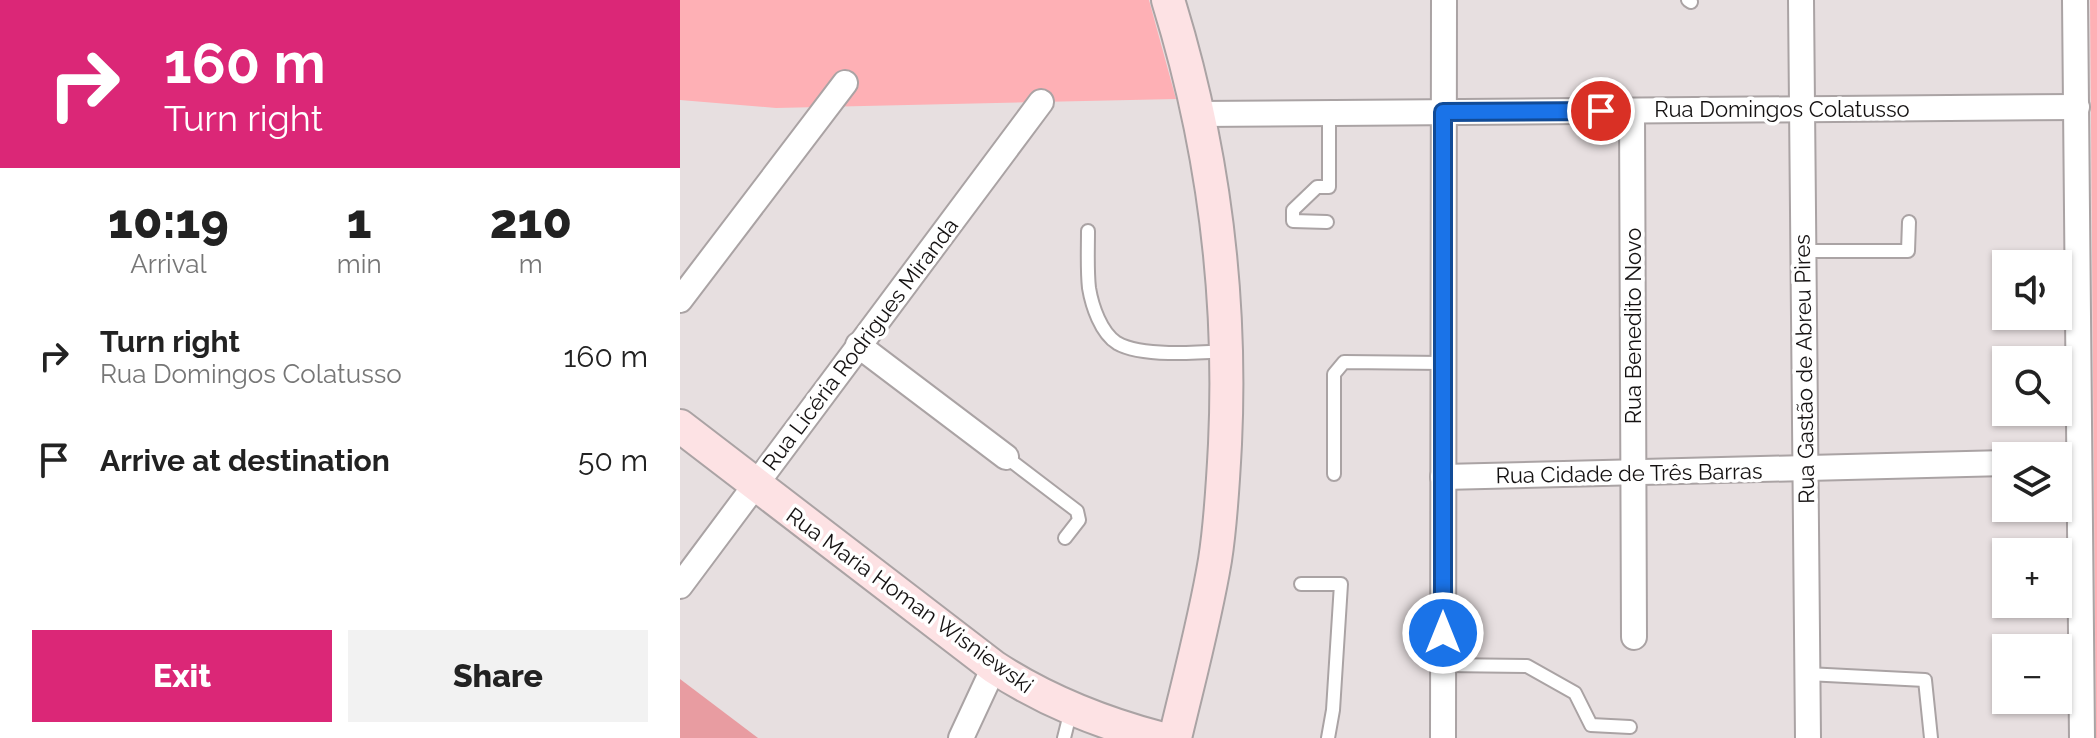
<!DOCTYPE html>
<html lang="en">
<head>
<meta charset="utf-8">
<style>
	:root { --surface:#fff; --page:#f2f2f2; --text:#222; --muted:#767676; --accent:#db2777 }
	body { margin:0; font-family:Raleway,sans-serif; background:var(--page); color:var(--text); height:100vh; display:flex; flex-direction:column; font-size:30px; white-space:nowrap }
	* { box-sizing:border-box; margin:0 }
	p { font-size:26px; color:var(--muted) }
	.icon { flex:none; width:44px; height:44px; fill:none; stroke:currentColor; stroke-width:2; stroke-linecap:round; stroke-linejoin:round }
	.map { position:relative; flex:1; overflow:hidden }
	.panel { display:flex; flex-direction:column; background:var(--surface); width:680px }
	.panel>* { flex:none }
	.banner { background:#db2777; color:#fff; overflow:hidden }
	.tools { position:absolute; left:1312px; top:250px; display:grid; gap:16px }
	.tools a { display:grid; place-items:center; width:80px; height:80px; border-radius:0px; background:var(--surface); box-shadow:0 2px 6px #0004; font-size:40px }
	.pin { position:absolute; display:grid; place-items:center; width:68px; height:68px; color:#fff; margin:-34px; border:4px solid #fff; border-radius:50%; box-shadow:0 2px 8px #0007 }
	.me { position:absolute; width:88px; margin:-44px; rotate:0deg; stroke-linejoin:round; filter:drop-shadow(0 0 6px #0008) }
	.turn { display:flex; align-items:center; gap:28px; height:168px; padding:0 32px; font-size:36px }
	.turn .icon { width:104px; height:104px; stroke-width:2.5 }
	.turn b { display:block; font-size:56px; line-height:68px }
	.eta { display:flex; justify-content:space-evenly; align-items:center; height:136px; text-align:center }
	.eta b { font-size:48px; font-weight:800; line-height:56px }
	.cta { display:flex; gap:16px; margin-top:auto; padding:16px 32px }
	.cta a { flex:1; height:92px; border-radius:0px; background:var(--accent); color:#fff; font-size:32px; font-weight:800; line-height:92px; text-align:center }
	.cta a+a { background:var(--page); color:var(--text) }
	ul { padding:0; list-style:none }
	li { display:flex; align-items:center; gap:24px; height:104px; padding:0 32px }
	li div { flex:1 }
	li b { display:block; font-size:30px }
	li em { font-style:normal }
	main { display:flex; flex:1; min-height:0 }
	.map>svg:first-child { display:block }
	.green { fill:#feb0b5 }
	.forest { fill:#e89ca1 }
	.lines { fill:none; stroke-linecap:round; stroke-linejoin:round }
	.lane-casing { stroke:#aaa3a4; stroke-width:16 }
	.street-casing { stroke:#aaa3a4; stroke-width:28 }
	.secondary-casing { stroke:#aaa3a4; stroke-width:36 }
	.lane { stroke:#fff; stroke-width:12 }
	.street { stroke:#fff; stroke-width:24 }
	.secondary { stroke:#fde2e4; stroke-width:32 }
	.route-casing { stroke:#114b97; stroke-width:20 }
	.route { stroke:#1a73e8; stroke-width:14 }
	.labels { text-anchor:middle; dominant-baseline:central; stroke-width:7; stroke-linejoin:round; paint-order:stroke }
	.street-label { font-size:22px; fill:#151212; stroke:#fff }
</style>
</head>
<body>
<main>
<section class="panel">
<div class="banner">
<div class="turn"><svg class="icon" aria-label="right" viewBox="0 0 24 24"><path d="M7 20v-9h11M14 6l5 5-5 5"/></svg><div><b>160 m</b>Turn right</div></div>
</div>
<div class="eta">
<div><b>10:19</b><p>Arrival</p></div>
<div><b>1</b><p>min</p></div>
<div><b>210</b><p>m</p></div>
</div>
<ul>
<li><svg class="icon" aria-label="right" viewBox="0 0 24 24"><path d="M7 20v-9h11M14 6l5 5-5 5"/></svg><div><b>Turn right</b><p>Rua Domingos Colatusso</p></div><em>160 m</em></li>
<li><svg class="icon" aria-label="arrive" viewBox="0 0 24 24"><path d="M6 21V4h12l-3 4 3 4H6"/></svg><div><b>Arrive at destination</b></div><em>50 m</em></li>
</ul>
<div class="cta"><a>Exit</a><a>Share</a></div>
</section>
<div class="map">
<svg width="1417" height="738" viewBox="0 0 1417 738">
	<rect width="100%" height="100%" fill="#e7dfe0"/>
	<g class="green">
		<polygon points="0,0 469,0 496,99 96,108 0,100"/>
		<polygon points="1410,0 1417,0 1417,738 1416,738"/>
	</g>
	<polygon class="forest" points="0,679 78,738 0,738"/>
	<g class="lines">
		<defs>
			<g id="lane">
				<polyline points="1008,0 1011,2"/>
				<polyline points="647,222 613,221 613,210 637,187 649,187 649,113"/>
				<path d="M 408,231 C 408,250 407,270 409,288 C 412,306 421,333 437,343 C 461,357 516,353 543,351"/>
				<polyline points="1123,251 1228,251 1229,222"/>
				<polyline points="326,457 397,511 399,520 385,538"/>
				<polyline points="654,474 654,374 664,362 763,363"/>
				<polyline points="621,584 661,584 653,710 648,738"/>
				<polyline points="763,665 847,666 895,693 911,725 950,727"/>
				<polyline points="1127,674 1245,680 1251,738"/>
				<polyline points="384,738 391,710"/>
			</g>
			<g id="street">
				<polyline points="1121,0 1128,738"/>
				<polyline points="1395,0 1402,738"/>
				<polyline points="952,111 954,637"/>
				<polyline points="519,114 1397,107"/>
				<polyline points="0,300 165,83"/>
				<polyline points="178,345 326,457"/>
				<polyline points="763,477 1326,463"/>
				<polyline points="0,586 361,102"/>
				<polyline points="281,738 314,667"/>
				<polyline points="763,738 764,0"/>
			</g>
			<g id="secondary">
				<path d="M 488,0 C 533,145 552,293 545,444 C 543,483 541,522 535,560 C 525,620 509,679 495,738"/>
				<path d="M 0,426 L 314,667 C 366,701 419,722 479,738"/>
			</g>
		</defs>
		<use href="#lane" class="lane-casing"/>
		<use href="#street" class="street-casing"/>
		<use href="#secondary" class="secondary-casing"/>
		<use href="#lane" class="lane"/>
		<use href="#street" class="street"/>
		<use href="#secondary" class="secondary"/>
	</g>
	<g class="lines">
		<defs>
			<polyline id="route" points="763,633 763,112 921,111"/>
		</defs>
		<use href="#route" class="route-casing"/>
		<use href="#route" class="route"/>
	</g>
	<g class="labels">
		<g class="street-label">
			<text x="1102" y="109">Rua Domingos Colatusso</text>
			<text transform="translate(953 326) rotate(-90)">Rua Benedito Novo</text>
			<text transform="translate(180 344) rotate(-53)">Rua Licéria Rodrigues Miranda</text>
			<text transform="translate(1124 369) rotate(-91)">Rua Gastão de Abreu Pires</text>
			<text transform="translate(949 473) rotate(-1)">Rua Cidade de Três Barras</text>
			<text transform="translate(230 600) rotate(36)">Rua Maria Homan Wisniewski</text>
		</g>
	</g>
</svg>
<div class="tools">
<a><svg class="icon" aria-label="sound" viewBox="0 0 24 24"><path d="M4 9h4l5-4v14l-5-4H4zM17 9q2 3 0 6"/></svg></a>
<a><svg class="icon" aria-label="search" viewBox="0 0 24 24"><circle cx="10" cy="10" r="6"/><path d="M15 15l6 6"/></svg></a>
<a><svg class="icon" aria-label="layers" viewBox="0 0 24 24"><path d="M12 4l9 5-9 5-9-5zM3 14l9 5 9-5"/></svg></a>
<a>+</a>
<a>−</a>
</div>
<div class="pin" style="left:921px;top:111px;background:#d93025"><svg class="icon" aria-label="arrive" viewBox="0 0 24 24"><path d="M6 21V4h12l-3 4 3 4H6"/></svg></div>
<svg class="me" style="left:763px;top:633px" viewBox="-20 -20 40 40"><circle r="17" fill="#1a73e8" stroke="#fff" stroke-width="3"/><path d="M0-11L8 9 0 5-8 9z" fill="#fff"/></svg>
</div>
</main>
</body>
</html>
